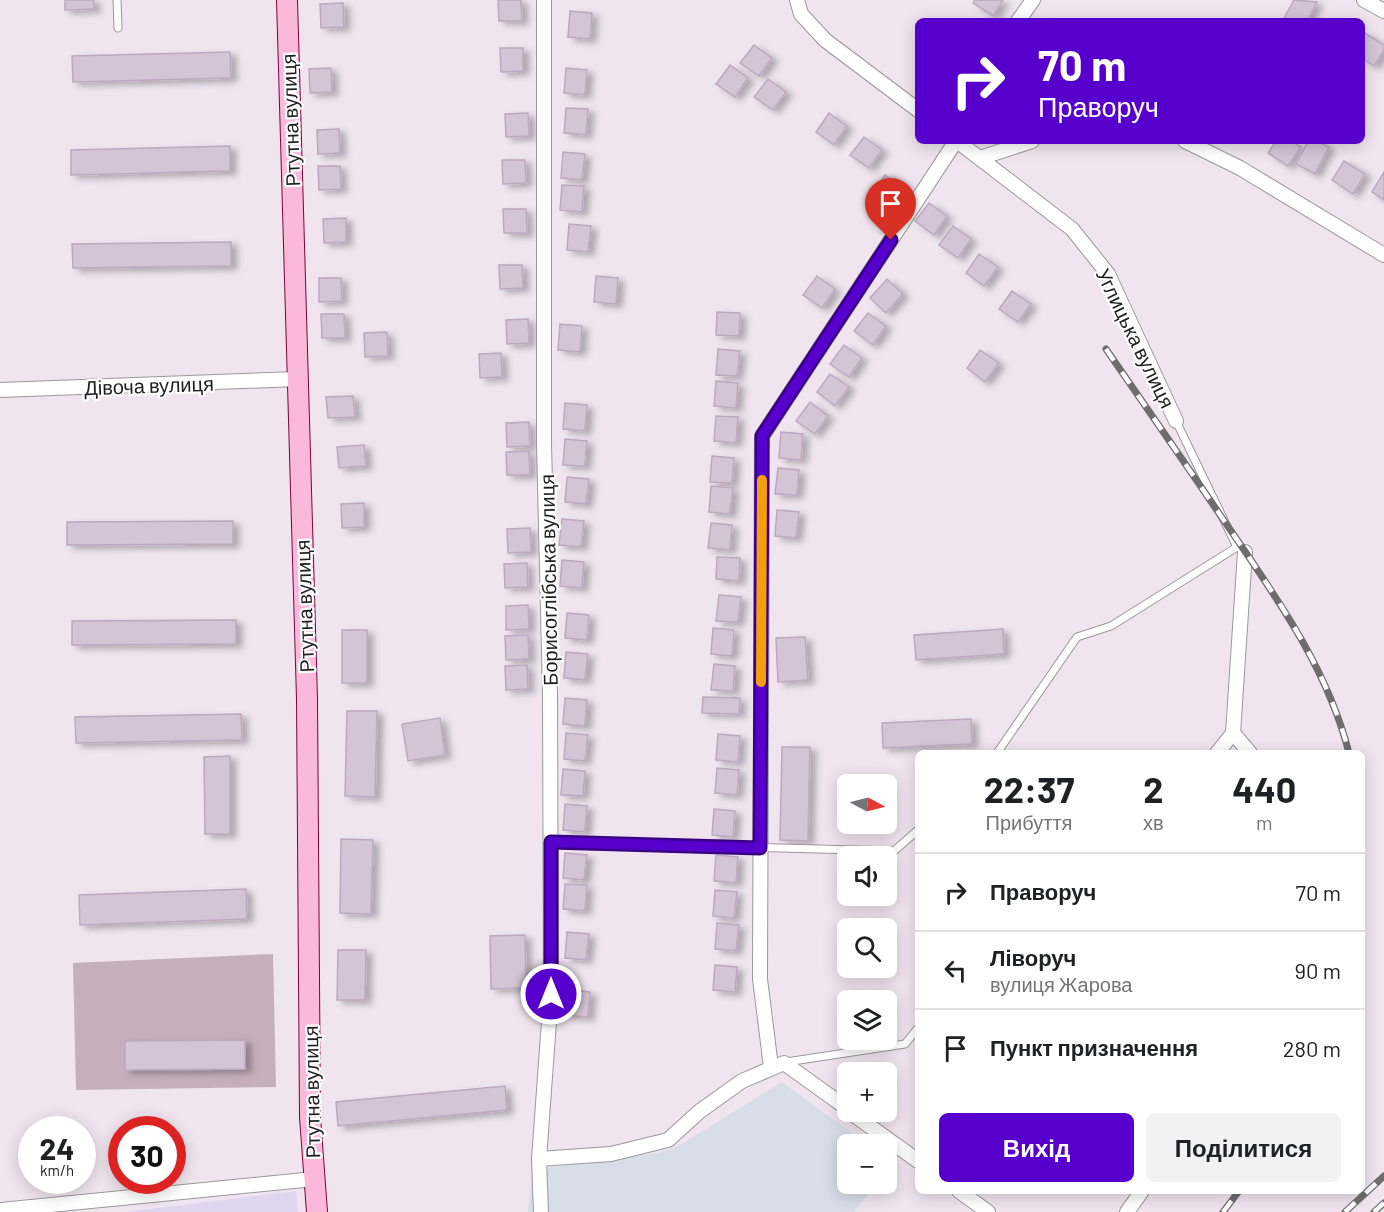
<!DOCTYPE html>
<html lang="uk">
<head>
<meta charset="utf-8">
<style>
	:root { --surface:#fff; --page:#f2f2f2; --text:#202124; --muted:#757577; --line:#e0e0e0; --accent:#5700ce }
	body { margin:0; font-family:Barlow,sans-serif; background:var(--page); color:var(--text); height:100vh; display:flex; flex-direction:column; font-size:22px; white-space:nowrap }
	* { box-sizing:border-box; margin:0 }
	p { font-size:20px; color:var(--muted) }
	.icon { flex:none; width:33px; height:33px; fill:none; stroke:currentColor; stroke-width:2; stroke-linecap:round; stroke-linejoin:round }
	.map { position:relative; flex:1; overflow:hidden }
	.side { position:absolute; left:915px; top:750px; width:450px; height:444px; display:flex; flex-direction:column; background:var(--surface); border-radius:9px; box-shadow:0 3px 15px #0003 }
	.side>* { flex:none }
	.top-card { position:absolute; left:915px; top:18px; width:450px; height:126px; border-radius:9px; box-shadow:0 3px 15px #0003; background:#5700ce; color:#fff; overflow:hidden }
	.needle { width:39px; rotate:97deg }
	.buttons { position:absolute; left:837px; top:774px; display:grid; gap:12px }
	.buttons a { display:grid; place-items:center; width:60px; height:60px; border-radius:9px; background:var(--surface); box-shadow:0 3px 15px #0003; font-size:30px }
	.speed { position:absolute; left:18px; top:1116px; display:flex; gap:12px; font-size:30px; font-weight:700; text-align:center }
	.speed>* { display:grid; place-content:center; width:78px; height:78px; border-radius:50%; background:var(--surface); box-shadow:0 3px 15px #0003; line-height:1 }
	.speed small { font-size:15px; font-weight:400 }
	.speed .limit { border:9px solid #d22; background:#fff; color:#111 }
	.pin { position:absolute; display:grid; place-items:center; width:51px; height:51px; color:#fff; margin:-62px -26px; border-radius:50% 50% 50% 0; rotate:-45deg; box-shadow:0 0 6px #0007 }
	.pin .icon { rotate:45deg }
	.me { position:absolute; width:66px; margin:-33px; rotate:0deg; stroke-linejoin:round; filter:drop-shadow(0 0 4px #0008) }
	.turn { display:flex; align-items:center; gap:21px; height:126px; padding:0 24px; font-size:27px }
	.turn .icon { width:78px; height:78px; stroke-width:2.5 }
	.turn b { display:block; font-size:42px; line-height:51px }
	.eta { display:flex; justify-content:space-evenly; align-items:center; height:102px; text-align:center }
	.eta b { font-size:36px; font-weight:700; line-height:42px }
	.action { display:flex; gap:12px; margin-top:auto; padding:12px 24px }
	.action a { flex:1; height:69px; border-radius:9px; background:var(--accent); color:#fff; font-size:24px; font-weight:700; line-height:69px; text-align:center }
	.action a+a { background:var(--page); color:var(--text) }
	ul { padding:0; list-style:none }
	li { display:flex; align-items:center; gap:18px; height:78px; padding:0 24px; border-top:2px solid var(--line) }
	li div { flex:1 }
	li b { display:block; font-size:22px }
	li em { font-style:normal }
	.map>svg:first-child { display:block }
	.commercial { fill:#e1d4f0 }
	.industrial { fill:#d7dee9 }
	.construction { fill:#c4b0bc }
	.building { fill:#d4c5d6; stroke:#bea7c2; stroke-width:1.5; filter:url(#shadow) }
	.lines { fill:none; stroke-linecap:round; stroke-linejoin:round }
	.lane-casing { stroke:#999; stroke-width:9 }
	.street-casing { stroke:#999; stroke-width:16 }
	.secondary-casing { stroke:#77043a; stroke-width:22 }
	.lane { stroke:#fff; stroke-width:7 }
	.street { stroke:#fff; stroke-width:14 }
	.secondary { stroke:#fab9db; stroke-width:20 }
	.rail-casing { stroke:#6d6d6d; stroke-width:7 }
	.rail { stroke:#fff; stroke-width:4.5; stroke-dasharray:14; stroke-linecap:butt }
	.route-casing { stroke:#390086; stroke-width:15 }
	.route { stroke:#5700ce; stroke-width:10 }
	.slow { stroke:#f59e0b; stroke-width:10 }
	.labels { text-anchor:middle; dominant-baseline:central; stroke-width:4.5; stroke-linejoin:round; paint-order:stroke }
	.street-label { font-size:20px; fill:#1f1f1f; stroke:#fff }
</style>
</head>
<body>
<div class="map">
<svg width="1384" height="1212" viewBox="0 0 1384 1212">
	<defs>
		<filter id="shadow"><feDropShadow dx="6" dy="3.5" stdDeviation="3" flood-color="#0004"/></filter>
	</defs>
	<rect width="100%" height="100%" fill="#f0e5ef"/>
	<polygon class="commercial" points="296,1191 298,1212 125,1212"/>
	<polygon class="industrial" points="782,1082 867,1144 848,1144 848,1184 876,1184 854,1212 528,1212 532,1170 659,1153 678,1146"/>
	<polygon class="construction" points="273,954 276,1087 76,1090 73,963"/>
	<g class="building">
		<polygon points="65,0 94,0 94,9 65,10"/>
		<polygon points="498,0 521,0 522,21 499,21"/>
		<polygon points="975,0 1003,0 993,16 973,3"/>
		<polygon points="1294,0 1317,2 1307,21 1289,21 1284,18"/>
		<polygon points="343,3 344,27 321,28 320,4"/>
		<polygon points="570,11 592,13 590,39 568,37"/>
		<polygon points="1365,33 1384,45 1384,50 1374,66 1362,58 1362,39"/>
		<polygon points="754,45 772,58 759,76 740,63"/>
		<polygon points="500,48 523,48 523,71 501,72"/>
		<polygon points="230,52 231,78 73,82 72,56"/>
		<polygon points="730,65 748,78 735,97 716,84"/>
		<polygon points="331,68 332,92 310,93 309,69"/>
		<polygon points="566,68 587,70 585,95 564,93"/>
		<polygon points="768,79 786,92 773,110 754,97"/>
		<polygon points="566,108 588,109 586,135 564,133"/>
		<polygon points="528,113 529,136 506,137 505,114"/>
		<polygon points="829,113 847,126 834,145 816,132"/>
		<polygon points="339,129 340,153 318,154 317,130"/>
		<polygon points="864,137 882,150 869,168 850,155"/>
		<polygon points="1276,141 1291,141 1301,147 1288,166 1268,153"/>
		<polygon points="1308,141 1317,141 1329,147 1315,174 1296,164"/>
		<polygon points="230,146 230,171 71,175 71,150"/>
		<polygon points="563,152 585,154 582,180 561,178"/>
		<polygon points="502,160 525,160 526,183 503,184"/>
		<polygon points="1344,161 1365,174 1353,194 1332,180"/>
		<polygon points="318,166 340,166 341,189 319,190"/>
		<polygon points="1384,172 1384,200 1372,192"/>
		<polygon points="885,175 904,188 890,207 872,194"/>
		<polygon points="562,185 584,186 582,212 560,210"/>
		<polygon points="929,203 947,216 934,235 915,221"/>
		<polygon points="503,209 526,209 527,233 504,233"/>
		<polygon points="346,218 346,242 324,243 323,219"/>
		<polygon points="569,224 591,226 588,252 567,250"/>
		<polygon points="953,226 971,239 958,258 939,245"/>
		<polygon points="231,242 231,266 73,268 72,244"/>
		<polygon points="979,254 998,267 984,286 966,273"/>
		<polygon points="499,265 522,265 523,288 500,289"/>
		<polygon points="596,276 618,278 616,304 594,302"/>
		<polygon points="817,276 835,289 822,308 803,295"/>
		<polygon points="319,278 341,278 342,301 319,302"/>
		<polygon points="887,279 903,294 886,313 870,298"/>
		<polygon points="1012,291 1031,304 1018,322 999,309"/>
		<polygon points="717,312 740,313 739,336 716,335"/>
		<polygon points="868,313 886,326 873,345 854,331"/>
		<polygon points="321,314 344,314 345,338 322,338"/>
		<polygon points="528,319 529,343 507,344 506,320"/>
		<polygon points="560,324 582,326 580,352 558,350"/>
		<polygon points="387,332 388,356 365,357 364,333"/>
		<polygon points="844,345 862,358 849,377 830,364"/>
		<polygon points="718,349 740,351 737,376 716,375"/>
		<polygon points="980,350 999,363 985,382 967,368"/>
		<polygon points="501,353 502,377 480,378 479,354"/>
		<polygon points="830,374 849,387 835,406 817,392"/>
		<polygon points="716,381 738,383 736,408 714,406"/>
		<polygon points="353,396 355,417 328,418 326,397"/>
		<polygon points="810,402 828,416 815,434 796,421"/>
		<polygon points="565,403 587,405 585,431 563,429"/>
		<polygon points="716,416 738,417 736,443 714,441"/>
		<polygon points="529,422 530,446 507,447 506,423"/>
		<polygon points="781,432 803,434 801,460 779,458"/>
		<polygon points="565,439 587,441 585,466 563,465"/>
		<polygon points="364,445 366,466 339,468 337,447"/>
		<polygon points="529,451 530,475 507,475 506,452"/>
		<polygon points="712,456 734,458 732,483 710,482"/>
		<polygon points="778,468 799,470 797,495 775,494"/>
		<polygon points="567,477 589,479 586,504 565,502"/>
		<polygon points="711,486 733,488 730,514 709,512"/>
		<polygon points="364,503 364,527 342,528 341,504"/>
		<polygon points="777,510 799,512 796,538 775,536"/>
		<polygon points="562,519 584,521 581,547 559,545"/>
		<polygon points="233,521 233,544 67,545 67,522"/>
		<polygon points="711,523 732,525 730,550 708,548"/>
		<polygon points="530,528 531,552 508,553 507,529"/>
		<polygon points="717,557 740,558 739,581 716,579"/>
		<polygon points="562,560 584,562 582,588 560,586"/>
		<polygon points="527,563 528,587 505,588 504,564"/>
		<polygon points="719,595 741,597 738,622 716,621"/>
		<polygon points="528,605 529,629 506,630 506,606"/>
		<polygon points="567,613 589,615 587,640 565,638"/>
		<polygon points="236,620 236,644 72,645 72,621"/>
		<polygon points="713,628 734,630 732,656 711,654"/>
		<polygon points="1003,629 1004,654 916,660 914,635"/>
		<rect x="342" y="630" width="25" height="53"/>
		<polygon points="528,635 529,659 506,660 505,636"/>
		<polygon points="805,637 808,680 778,682 776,638"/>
		<polygon points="566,652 588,654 585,680 564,678"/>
		<polygon points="714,664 735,666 733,691 711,690"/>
		<polygon points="527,665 528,689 506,690 505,666"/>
		<polygon points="703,697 740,698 739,714 702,713"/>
		<polygon points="565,698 587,700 585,726 563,724"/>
		<polygon points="347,711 377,711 375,797 345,796"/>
		<polygon points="241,714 242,740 76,743 75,717"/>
		<polygon points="440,718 445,755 408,761 402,724"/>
		<polygon points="971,719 972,744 883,748 882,723"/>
		<polygon points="566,733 588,735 585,761 564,759"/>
		<polygon points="718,734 740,736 738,762 716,760"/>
		<polygon points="782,747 810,747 808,841 780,840"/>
		<polygon points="230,756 230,834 205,834 204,757"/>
		<polygon points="717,768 739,770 737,795 715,793"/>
		<polygon points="563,769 585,771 583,796 561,795"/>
		<polygon points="565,804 587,806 585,832 563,830"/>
		<polygon points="714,809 735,811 733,837 712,835"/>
		<polygon points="341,839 373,840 371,914 340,913"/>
		<polygon points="565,853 587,855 584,880 563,878"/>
		<polygon points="716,855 738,857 736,883 714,881"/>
		<polygon points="565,884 587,885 585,911 563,909"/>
		<polygon points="246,889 247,919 80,925 79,895"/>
		<polygon points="715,890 737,892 734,918 713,916"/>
		<polygon points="717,923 739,925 736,951 715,949"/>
		<polygon points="567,932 589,934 586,960 565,958"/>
		<polygon points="525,935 526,988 491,989 490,936"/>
		<polygon points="338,950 366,950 365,1000 337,1000"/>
		<polygon points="715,965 737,967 735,992 713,990"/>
		<polygon points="569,990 590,992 588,1017 566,1015"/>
		<polygon points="245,1040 245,1069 125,1070 125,1041"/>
		<polygon points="505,1086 507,1110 338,1126 336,1102"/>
	</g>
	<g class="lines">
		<defs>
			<g id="lane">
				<polyline points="117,0 118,28"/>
				<polyline points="997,753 1077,637 1111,626 1237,547 1176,421"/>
				<polyline points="551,842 894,851 918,830"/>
				<polyline points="786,1062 905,1044 918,1028"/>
			</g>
			<g id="street">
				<polyline points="797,0 801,14 825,40 918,110"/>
				<polyline points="1364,0 1384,11"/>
				<polyline points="1018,21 1033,0"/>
				<polyline points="957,141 1072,229 1108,274 1176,421"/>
				<polyline points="1185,141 1240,168 1384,255"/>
				<polyline points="980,158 1032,141"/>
				<polyline points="0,390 298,379"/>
				<polyline points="1245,552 1233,733 1250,753"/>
				<polyline points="1217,753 1233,733"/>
				<polyline points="771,1067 760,979 762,436 956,141"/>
				<polyline points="850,1112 918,1161"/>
				<polyline points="539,1159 611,1154 668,1140 700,1111 742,1081 784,1063 848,1109"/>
				<polyline points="959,1191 988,1212"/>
				<polyline points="0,1210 314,1179"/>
				<polyline points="541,1212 539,1159 551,994 550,695 544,443 544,0"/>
				<polyline points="1127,1212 1142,1191"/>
			</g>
			<polyline id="secondary" points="287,0 307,699 310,1117 317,1212"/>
		</defs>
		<use href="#lane" class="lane-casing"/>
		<use href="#street" class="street-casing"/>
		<use href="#secondary" class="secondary-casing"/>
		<use href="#lane" class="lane"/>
		<use href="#street" class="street"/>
		<use href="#secondary" class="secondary"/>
		<defs>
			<g id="rail">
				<path d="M 1106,349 C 1146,407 1187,466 1227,525 C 1276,597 1327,667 1349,753"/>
				<polyline points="1223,1212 1239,1191"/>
				<polyline points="1345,1212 1384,1176"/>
				<polyline points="1374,1212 1384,1203"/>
			</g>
		</defs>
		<use href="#rail" class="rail-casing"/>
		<use href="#rail" class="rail"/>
	</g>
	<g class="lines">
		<defs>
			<polyline id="route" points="551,994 551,842 760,848 762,436 891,240"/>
		</defs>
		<use href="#route" class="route-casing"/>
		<use href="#route" class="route"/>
		<polyline class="slow" points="761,682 762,480"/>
	</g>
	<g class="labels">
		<g class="street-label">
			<text transform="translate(290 120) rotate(-92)">Ртутна вулиця</text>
			<text transform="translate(1136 338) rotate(64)">Углицька вулиця</text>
			<text transform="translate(149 385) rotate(-2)">Дівоча вулиця</text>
			<text transform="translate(548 580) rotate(-91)">Борисоглібська вулиця</text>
			<text transform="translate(304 606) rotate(-92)">Ртутна вулиця</text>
			<text transform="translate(311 1092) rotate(-91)">Ртутна вулиця</text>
		</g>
	</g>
</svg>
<div class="buttons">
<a><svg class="needle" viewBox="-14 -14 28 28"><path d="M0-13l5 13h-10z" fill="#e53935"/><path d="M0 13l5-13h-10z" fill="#757577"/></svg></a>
<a><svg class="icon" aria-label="sound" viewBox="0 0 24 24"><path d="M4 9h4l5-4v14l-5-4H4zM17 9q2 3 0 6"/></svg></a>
<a><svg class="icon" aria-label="search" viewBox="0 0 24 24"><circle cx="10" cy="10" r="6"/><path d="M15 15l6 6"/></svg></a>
<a><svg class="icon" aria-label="layers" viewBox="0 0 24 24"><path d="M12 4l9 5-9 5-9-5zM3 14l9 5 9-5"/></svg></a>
<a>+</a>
<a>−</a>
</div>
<div class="speed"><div>24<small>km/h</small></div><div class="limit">30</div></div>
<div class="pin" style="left:891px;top:240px;background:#d93025"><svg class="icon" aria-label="arrive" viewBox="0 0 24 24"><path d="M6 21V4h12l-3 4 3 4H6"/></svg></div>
<svg class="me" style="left:551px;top:994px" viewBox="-20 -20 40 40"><circle r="17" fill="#5700ce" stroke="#fff" stroke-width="3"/><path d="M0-11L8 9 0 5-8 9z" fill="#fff"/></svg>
<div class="top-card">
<div class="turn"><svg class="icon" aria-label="right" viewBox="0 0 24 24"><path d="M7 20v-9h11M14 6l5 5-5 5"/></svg><div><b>70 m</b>Праворуч</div></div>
</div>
<section class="side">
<div class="eta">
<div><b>22:37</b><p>Прибуття</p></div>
<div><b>2</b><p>хв</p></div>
<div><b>440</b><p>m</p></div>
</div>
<ul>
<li><svg class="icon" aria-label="right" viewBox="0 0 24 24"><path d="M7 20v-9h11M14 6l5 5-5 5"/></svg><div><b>Праворуч</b></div><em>70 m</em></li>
<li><svg class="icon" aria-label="left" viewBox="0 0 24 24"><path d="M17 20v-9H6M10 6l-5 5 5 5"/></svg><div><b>Ліворуч</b><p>вулиця Жарова</p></div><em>90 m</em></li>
<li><svg class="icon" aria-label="arrive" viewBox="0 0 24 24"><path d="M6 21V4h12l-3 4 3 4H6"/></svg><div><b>Пункт призначення</b></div><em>280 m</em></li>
</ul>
<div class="action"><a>Вихід</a><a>Поділитися</a></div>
</section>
</div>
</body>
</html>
